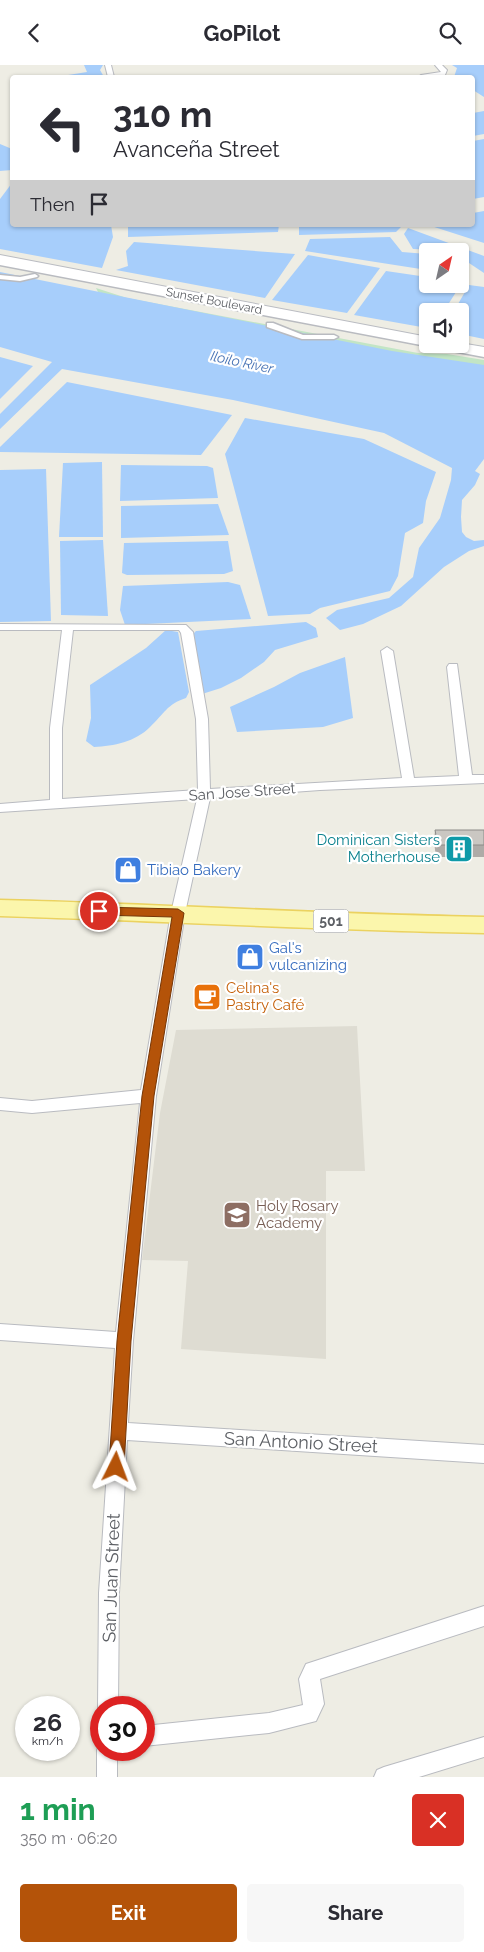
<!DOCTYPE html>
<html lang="en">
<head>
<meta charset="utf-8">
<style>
	:root { --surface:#fff; --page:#f7f7f7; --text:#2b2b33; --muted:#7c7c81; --accent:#b45309 }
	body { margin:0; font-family:Raleway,sans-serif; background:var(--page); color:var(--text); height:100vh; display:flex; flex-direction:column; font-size:19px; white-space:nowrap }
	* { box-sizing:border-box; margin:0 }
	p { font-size:16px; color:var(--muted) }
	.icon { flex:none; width:28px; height:28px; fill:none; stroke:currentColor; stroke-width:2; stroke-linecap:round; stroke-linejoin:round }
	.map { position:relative; height:1712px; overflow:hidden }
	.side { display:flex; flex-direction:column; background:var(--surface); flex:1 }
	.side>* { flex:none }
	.guide { position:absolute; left:10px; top:10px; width:465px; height:152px; border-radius:5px; box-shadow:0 1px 4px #0004; background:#fff; color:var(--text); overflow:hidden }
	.needle { width:32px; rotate:34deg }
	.tools { position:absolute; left:419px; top:178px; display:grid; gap:10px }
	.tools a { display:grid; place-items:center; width:50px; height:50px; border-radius:5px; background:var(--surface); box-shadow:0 1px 4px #0004; font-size:25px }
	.speed { position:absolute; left:15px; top:1631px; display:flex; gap:10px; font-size:25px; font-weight:700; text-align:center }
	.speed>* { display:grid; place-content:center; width:65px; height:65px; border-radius:50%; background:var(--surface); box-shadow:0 1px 4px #0004; line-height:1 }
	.speed small { font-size:12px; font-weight:400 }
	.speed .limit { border:8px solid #d22; background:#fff; color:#111 }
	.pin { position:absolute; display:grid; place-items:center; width:42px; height:42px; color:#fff; margin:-21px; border:2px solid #fff; border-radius:50%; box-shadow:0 1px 5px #0007 }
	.me { position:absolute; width:55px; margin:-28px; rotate:3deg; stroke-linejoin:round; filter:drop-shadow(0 0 4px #0008) }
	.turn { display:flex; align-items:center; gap:18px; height:105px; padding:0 20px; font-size:22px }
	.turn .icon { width:65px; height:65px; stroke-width:2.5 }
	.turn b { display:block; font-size:35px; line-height:42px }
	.then { display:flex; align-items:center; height:48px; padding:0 20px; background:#0003; gap:10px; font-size:19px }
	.round { display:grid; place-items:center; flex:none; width:52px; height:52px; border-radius:5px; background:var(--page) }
	.headline { display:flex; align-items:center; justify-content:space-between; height:85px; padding:0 20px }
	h1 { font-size:30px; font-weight:700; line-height:38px; color:#1e9e55 }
	.action { display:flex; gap:10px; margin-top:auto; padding:10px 20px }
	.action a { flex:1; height:58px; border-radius:5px; background:var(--accent); color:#fff; font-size:20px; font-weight:700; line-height:58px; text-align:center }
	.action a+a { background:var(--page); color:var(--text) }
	header { display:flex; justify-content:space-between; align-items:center; height:65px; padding:0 20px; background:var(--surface); font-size:22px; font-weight:700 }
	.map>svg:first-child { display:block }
	.education { fill:#dedcd2 }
	.green { fill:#c2e5c5 }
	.water { fill:#a7cefb }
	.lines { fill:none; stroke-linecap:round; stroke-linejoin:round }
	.pedestrian-casing { stroke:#b9bbc0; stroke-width:3 }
	.minor-casing { stroke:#b9bbc0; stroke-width:2 }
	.secondary-casing { stroke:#babcc2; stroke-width:2 }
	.primary-casing { stroke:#ebd260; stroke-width:3 }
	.pedestrian { fill:#fff; fill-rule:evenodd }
	.minor { fill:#fff; fill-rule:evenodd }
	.secondary { fill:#fff; fill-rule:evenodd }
	.primary { fill:#fbf6ac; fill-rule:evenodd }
	.wall { fill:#aeaba7 }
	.building { fill:#cac7c2; stroke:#8d8b88 }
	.route { fill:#b45309; stroke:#753606 }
	.labels { text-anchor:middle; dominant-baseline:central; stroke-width:4.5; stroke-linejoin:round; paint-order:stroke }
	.far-street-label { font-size:12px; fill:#5c5f64; stroke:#fff }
	.far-water-label { font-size:14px; font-style:italic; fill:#4773b5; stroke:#fff }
	.shield { fill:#fff; stroke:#8d8f92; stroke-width:1 }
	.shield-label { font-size:14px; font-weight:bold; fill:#5c5f64 }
	.street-label { font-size:15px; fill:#5c5f64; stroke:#fff }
	.culture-label { font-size:15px; fill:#0d838f; stroke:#fff; text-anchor:end }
	.shop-label { font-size:15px; fill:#366cbe; stroke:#fff; text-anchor:start }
	.food-label { font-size:15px; fill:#c56008; stroke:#fff; text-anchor:start }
	.education-label { font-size:15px; fill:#785e54; stroke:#fff; text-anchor:start }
	.near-street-label { font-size:18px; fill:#5c5f64; stroke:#fff }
</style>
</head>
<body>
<header><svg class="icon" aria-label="back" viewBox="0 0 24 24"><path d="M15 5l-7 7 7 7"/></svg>GoPilot<svg class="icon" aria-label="search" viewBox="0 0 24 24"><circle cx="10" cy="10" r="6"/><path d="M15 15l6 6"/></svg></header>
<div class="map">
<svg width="484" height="1712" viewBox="0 0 484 1712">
	<rect width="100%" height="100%" fill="#eeede4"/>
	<polygon class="education" points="357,961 365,1106 326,1106 326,1294 181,1284 188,1196 142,1195 160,1048 176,965"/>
	<polygon class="green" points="96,223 127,233 418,288 447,289 484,295 484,307 111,231 98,227"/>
	<g class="water">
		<polygon points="84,0 103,0 100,5 104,12 63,12 62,11 87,7"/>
		<polygon points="452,0 484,0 484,32 473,25 472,12 454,12 457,3"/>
		<polygon points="484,46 484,69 473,71 473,48"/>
		<polygon points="484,74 484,132 473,134 473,76"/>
		<polygon points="0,79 12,84 12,105 0,106"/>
		<polygon points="12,118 12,160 111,160 113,172 102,203 0,184 0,134"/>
		<polygon points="484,146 484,178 428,160 472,160 473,148"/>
		<polygon points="128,160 279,160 278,167 128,172"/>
		<polygon points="299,160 398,160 401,162 396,167 299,170"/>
		<polygon points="408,163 484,191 484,208 460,192 460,186 413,184 404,169"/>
		<polygon points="390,172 402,187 427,189 427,205 305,186 310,174"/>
		<polygon points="134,177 295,189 265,233 116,205 128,201 126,186"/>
		<polygon points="308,190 380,203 347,248 272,235"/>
		<polygon points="386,206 427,212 428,219 460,219 460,216 463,216 444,246 428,246 427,263 354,250"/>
		<polygon points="0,207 392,286 484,300 484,394 475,406 480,409 475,420 462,435 461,452 462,467 466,472 474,476 484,475 484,481 469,486 444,502 401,541 363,559 340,565 326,553 337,545 389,533 413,512 419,483 440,453 451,415 452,403 384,368 233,335 62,304 0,364 0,349 52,297 0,282"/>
		<polygon points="469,220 484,222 484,274 460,269 460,246 454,246"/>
		<polygon points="0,292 33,301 0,334"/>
		<polygon points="67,317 232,350 201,390 0,387 0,382"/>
		<polygon points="245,353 364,374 436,407 426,436 423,458 405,468 398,511 390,526 320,543 310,549 268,551 225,389"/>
		<polygon points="102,397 103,472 59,472 63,398"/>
		<polygon points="121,400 207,401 213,403 218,433 120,436"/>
		<polygon points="46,404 51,556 0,557 0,405"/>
		<polygon points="218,439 229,470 121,473 121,441"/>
		<polygon points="103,475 108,551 61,550 60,476"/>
		<polygon points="228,476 233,506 224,509 127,510 122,508 124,478"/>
		<polygon points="228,517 240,520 251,554 125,560 120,545 123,521"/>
		<polygon points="306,557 316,563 318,572 275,585 264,597 241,613 221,623 202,629 191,571 196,566"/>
		<path d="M 166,565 L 178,567 L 189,627 L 186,633 C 167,639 164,649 150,662 C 135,677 114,681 94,682 L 86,676 L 91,653 L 90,620 L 146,583 Z"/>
		<polygon points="345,592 353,653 323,662 237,667 230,642 274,622 300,608"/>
	</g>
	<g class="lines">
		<defs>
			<g id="pedestrian">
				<polygon points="0,196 428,277 428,279 484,288 484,292 0,200"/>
				<polygon points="35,209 38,211 37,212 20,216 0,214 0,210 20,212"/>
				<polygon points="267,258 273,258 303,270 334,270 338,272 334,274 302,274 267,262"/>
			</g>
			<g id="minor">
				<polygon points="105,0 111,0 114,12 108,12"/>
				<polygon points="435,0 442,0 447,5 445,10 418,12 421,10 441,7"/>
				<path d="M 0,559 L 186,560 L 193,567 L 208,654 L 210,724 L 402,713 L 381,586 L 387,582 L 393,586 L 414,713 L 459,711 L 447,602 L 449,599 L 457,599 L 472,710 L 484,710 L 484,718 L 320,725 L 210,733 L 185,848 L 156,1031 L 133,1276 L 128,1358 L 484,1380 L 484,1398 L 127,1375 L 119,1528 L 118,1642 L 101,1642 L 101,1649 L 98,1642 L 99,1528 L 115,1283 L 0,1275 L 0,1259 L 116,1267 L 140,1038 L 32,1048 L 0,1045 L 0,1033 L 32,1036 L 141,1025 L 171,848 L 197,734 L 0,747 L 0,739 L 50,735 L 50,663 L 62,565 L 0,565 ZM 73,565 L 179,565 L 181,568 L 196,654 L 198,725 L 62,734 L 62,663 Z"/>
				<polygon points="484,1541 484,1561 320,1614 324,1639 316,1656 269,1668 144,1681 144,1661 269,1648 303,1640 299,1614 306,1599"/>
				<polygon points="484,1672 484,1692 419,1712 374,1712 377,1705 384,1702"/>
				<polygon points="101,1677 101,1685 117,1685 117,1712 97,1712 97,1685"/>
			</g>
			<g id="secondary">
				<polygon points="0,190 428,272 428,279 433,279 428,280 0,198"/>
				<polygon points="460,278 484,282 484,290 443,283 437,279"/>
			</g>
			<path id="primary" d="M 0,835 C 161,839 323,849 484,852 L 484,868 C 323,865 161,856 0,851 Z"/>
		</defs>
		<use href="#pedestrian" class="pedestrian-casing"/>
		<use href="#minor" class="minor-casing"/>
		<use href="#secondary" class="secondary-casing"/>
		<use href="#primary" class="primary-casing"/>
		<use href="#pedestrian" class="pedestrian"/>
		<use href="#minor" class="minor"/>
		<use href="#secondary" class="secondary"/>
		<use href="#primary" class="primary"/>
	</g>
	<polygon class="wall" points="435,765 484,765 484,792 436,792 434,777"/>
	<polygon class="building" points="435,765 484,765 484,780 438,780"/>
	<polygon class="route" points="99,842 178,844 184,848 154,1031 131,1276 124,1402 122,1407 116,1409 111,1407 109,1402 117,1276 142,1031 172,852 99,850 93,846"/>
	<defs>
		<symbol id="building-square" viewBox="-11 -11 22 22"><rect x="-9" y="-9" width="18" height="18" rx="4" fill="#0f9aa8" stroke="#fff"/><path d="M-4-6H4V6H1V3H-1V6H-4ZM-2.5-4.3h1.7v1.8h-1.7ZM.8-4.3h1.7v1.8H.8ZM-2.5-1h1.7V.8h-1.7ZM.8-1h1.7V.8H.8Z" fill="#fff"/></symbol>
		<symbol id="shop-square" viewBox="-11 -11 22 22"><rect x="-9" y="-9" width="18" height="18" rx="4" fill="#3f7fe0" stroke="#fff"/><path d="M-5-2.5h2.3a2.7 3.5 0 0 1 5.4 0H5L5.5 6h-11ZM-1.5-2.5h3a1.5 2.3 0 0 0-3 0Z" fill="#fff"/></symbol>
		<symbol id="cafe-square" viewBox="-11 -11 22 22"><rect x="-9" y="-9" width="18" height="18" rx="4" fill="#e8710a" stroke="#fff"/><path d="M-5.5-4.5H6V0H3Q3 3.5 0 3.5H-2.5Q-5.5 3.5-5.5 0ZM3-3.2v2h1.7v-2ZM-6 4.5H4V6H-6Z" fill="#fff"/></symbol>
		<symbol id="school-square" viewBox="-11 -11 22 22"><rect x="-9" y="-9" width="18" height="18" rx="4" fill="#8d6e63" stroke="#fff"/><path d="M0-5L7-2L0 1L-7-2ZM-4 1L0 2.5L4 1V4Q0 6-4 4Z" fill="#fff"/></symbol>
	</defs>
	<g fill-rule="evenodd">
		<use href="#building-square" x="443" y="768" width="32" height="32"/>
		<use href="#shop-square" x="112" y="789" width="32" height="32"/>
		<use href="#shop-square" x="234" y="876" width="32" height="32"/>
		<use href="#cafe-square" x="191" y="916" width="32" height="32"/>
		<use href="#school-square" x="221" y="1134" width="32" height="32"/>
	</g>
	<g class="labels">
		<g class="far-street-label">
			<text transform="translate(214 236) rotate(11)">Sunset Boulevard</text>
		</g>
		<g class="far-water-label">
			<text transform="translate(242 297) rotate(12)">Iloilo River</text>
		</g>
		<rect class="shield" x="313.5" y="844.5" width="35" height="23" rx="4"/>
		<g class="shield-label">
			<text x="331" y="856">501</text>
		</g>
		<g class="street-label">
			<text transform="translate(242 727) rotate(-4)">San Jose Street</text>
		</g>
		<g class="culture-label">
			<text x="440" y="775">Dominican Sisters<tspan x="440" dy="17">Motherhouse</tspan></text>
		</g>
		<g class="shop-label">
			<text x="147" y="805">Tibiao Bakery</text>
			<text x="269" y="883">Gal's<tspan x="269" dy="17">vulcanizing</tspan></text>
		</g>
		<g class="food-label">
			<text x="226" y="923">Celina's<tspan x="226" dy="17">Pastry Café</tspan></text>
		</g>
		<g class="education-label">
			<text x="256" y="1141">Holy Rosary<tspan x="256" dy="17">Academy</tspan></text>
		</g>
		<g class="near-street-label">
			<text transform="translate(301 1377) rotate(3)">San Antonio Street</text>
			<text transform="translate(111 1513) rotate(-88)">San Juan Street</text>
		</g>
	</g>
</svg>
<div class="tools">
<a><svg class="needle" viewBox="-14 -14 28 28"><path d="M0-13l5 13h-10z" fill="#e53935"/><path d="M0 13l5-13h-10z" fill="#7c7c81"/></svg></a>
<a><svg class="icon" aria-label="sound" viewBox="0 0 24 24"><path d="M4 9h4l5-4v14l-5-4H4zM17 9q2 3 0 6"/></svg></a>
</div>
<div class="speed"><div>26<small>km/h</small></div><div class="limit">30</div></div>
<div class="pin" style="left:99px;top:846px;background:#d93025"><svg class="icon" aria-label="arrive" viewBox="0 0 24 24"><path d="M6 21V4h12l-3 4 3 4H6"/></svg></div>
<svg class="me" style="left:116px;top:1402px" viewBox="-20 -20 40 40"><path d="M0-17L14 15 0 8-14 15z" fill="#b45309" stroke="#fff" stroke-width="4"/></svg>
<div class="guide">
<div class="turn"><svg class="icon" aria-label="left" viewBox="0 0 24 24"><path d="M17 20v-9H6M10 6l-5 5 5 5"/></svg><div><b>310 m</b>Avanceña Street</div></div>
<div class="then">Then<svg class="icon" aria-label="arrive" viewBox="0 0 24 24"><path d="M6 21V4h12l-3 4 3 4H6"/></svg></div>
</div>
</div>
<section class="side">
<div class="headline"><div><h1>1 min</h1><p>350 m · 06:20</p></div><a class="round" style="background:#d93025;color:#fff"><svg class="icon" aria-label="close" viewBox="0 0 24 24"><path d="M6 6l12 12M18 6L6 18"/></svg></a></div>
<div class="action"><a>Exit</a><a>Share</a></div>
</section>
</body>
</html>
